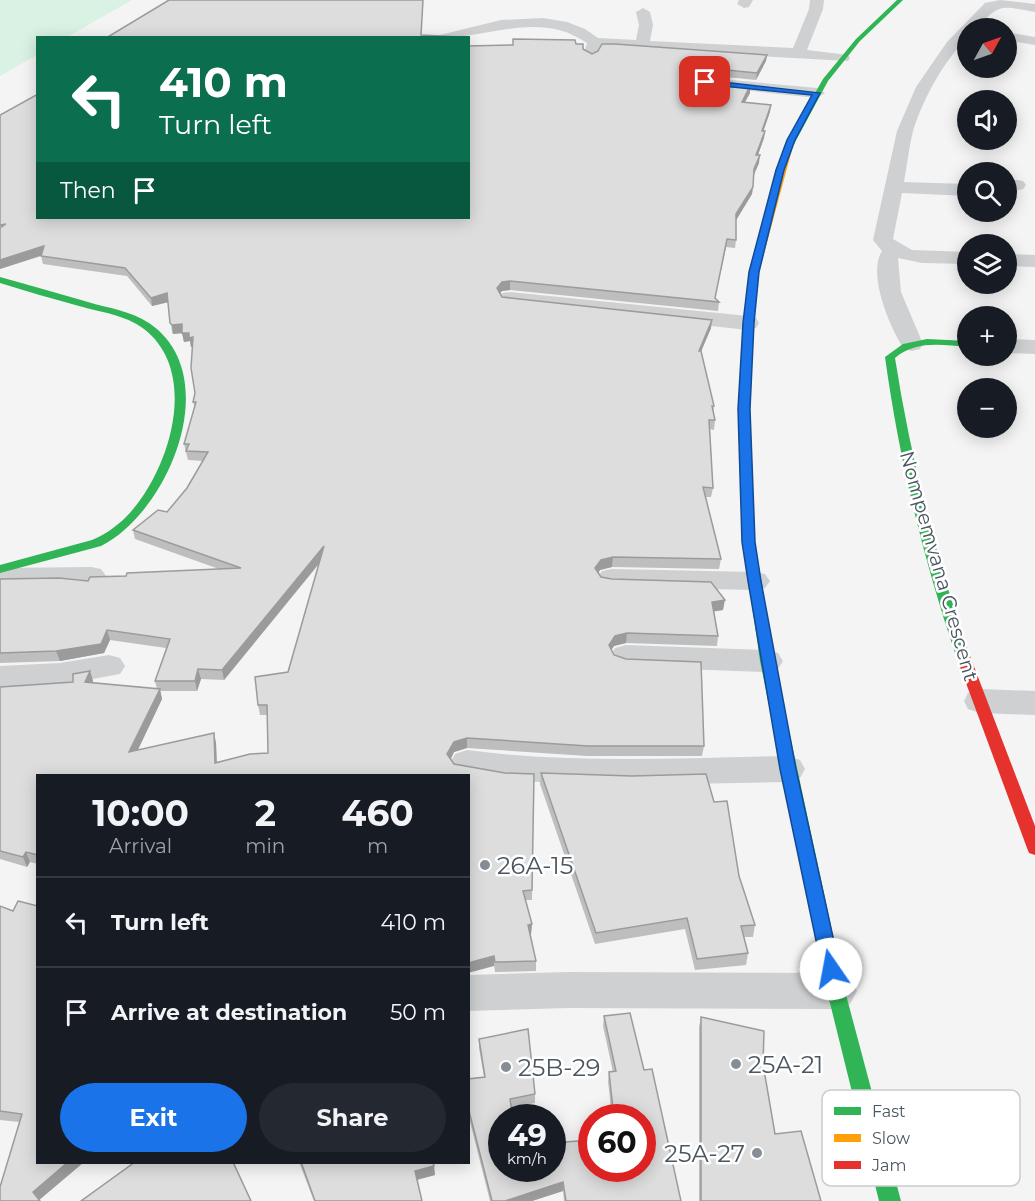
<!DOCTYPE html>
<html lang="en">
<head>
<meta charset="utf-8">
<style>
	:root { --surface:#171b24; --page:#242831; --text:#f1f3f6; --muted:#9ea1a6; --line:#363941; --accent:#1a73e8 }
	body { margin:0; font-family:Montserrat,sans-serif; background:var(--page); color:var(--text); height:100vh; display:flex; flex-direction:column; font-size:22px; white-space:nowrap }
	* { box-sizing:border-box; margin:0 }
	p { font-size:20px; color:var(--muted) }
	.icon { flex:none; width:33px; height:33px; fill:none; stroke:currentColor; stroke-width:2; stroke-linecap:round; stroke-linejoin:round }
	.map { position:relative; flex:1; overflow:hidden }
	.panel { position:absolute; left:36px; top:774px; width:434px; height:390px; display:flex; flex-direction:column; background:var(--surface); border-radius:0px; box-shadow:0 3px 15px #0003 }
	.panel>* { flex:none }
	.banner { position:absolute; left:36px; top:36px; width:434px; height:183px; border-radius:0px; box-shadow:0 3px 15px #0003; background:#0b6e4f; color:#fff; overflow:hidden }
	.needle { width:39px; rotate:50deg }
	.fabs { position:absolute; left:957px; top:18px; display:grid; gap:12px }
	.fabs a { display:grid; place-items:center; width:60px; height:60px; border-radius:50%; background:var(--surface); box-shadow:0 3px 15px #0003; font-size:30px }
	.speed { position:absolute; left:488px; top:1104px; display:flex; gap:12px; font-size:30px; font-weight:700; text-align:center }
	.speed>* { display:grid; place-content:center; width:78px; height:78px; border-radius:50%; background:var(--surface); box-shadow:0 3px 15px #0003; line-height:1 }
	.speed small { font-size:15px; font-weight:400 }
	.speed .limit { border:9px solid #d22; background:#fff; color:#111 }
	.pin { position:absolute; display:grid; place-items:center; width:51px; height:51px; color:#fff; margin:-26px; border-radius:12px; box-shadow:0 3px 9px #0006 }
	.me { position:absolute; width:66px; margin:-33px; rotate:348deg; stroke-linejoin:round; filter:drop-shadow(0 0 4px #0008) }
	.turn { display:flex; align-items:center; gap:21px; height:126px; padding:0 24px; font-size:27px }
	.turn .icon { width:78px; height:78px; stroke-width:2.5 }
	.turn b { display:block; font-size:42px; line-height:51px }
	.then { display:flex; align-items:center; height:57px; padding:0 24px; background:#0003; gap:12px; font-size:22px }
	.eta { display:flex; justify-content:space-evenly; align-items:center; height:102px; text-align:center }
	.eta b { font-size:36px; font-weight:700; line-height:42px }
	.primary-button { display:flex; gap:12px; margin-top:auto; padding:12px 24px }
	.primary-button a { flex:1; height:69px; border-radius:36px; background:var(--accent); color:#fff; font-size:24px; font-weight:700; line-height:69px; text-align:center }
	.primary-button a+a { background:var(--page); color:var(--text) }
	ul { padding:0; list-style:none }
	li { display:flex; align-items:center; gap:18px; height:90px; padding:0 24px; border-top:2px solid var(--line) }
	li div { flex:1 }
	li b { display:block; font-size:22px }
	li em { font-style:normal }
	.map>svg:first-child { display:block }
	.green { fill:#d9f2e3 }
	.lines { fill:none; stroke-linecap:round; stroke-linejoin:round }
	.street { fill:#ced0d2; fill-rule:evenodd }
	.fast { fill:#30b455; fill-rule:evenodd }
	.slow { fill:#ff9f0a; fill-rule:evenodd }
	.jam { fill:#e5322d; fill-rule:evenodd }
	.wall { fill:#bebebf; fill-rule:evenodd }
	.shaded-wall { fill:#9b9b9b }
	.building { fill:#ddddde; stroke:#9b9b9b; stroke-width:1.5 }
	.route { fill:#1a73e8; stroke:#114b97; stroke-width:1.5 }
	.poi-dot { fill:#868d94; stroke:#fff; stroke-width:2 }
	.labels { text-anchor:middle; dominant-baseline:central; stroke-width:5; stroke-linejoin:round; paint-order:stroke }
	.street-label { font-size:20px; fill:#4a5661; stroke:#fff }
	.near-poi-label { font-size:24px; fill:#4a5661; stroke:#fff; text-anchor:start }
	.key { fill:#fff; stroke:#c9ccd0; stroke-width:1.5 }
	.key-label { font-size:16px; fill:#4a5661 }
</style>
</head>
<body>
<div class="map">
<svg width="1035" height="1201" viewBox="0 0 1035 1201">
	<rect width="100%" height="100%" fill="#f4f4f4"/>
	<polygon class="green" points="0,0 132,0 67,37 38,38 37,55 0,76"/>
	<g class="lines">
		<g class="street">
			<polygon points="739,0 753,0 749,7 744,8 737,4"/>
			<path d="M 810,0 L 824,0 L 823,9 L 807,50 L 848,55 L 850,58 L 848,61 L 601,47 L 596,57 L 591,58 L 584,54 L 587,43 C 540,10 490,38 438,38 L 440,35 L 501,20 L 543,18 L 567,22 L 585,29 L 598,38 L 636,40 L 639,25 L 636,12 L 643,8 L 650,12 L 653,25 L 650,41 L 793,48 L 809,9 Z"/>
			<path d="M 1000,0 L 1035,4 L 1035,12 C 1001,6 1001,3 976,28 L 968,28 L 968,37 C 943,62 924,97 913,131 C 909,147 907,165 904,182 L 968,184 L 968,196 L 902,193 L 893,239 L 912,250 L 968,252 L 968,264 L 922,263 L 898,258 L 901,292 L 923,344 L 920,349 L 912,351 L 904,349 C 890,328 867,274 882,251 L 873,240 L 897,131 L 916,87 L 947,42 L 985,3 Z"/>
			<polygon points="1006,32 1035,37 1035,45 1006,40"/>
			<polygon points="709,78 817,88 825,93 817,98 704,86 701,83 704,80"/>
			<polygon points="1017,180 1023,181 1026,185 1023,189 1006,193 1006,182"/>
			<polygon points="1006,254 1035,255 1035,267 1006,266"/>
			<polygon points="510,292 748,316 756,318 759,323 756,328 748,330 502,303 499,298 502,293"/>
			<polygon points="1006,339 1035,340 1035,354 1006,353"/>
			<polygon points="91,567 101,569 106,576 101,583 91,585 0,586 0,568"/>
			<polygon points="612,569 755,572 765,574 770,581 765,588 755,590 612,587 602,585 597,578 602,571"/>
			<polygon points="626,645 767,650 778,653 783,661 778,669 767,672 626,667 615,664 610,656 615,648"/>
			<polygon points="109,655 120,658 125,666 120,674 60,685 0,688 0,666 60,663"/>
			<polygon points="980,689 1035,691 1035,715 980,713 968,709 964,701 968,693"/>
			<path d="M 467,750 C 573,764 681,758 788,756 L 800,760 L 805,769 L 800,778 L 788,782 L 631,785 L 505,781 L 455,772 L 450,763 L 455,754 Z"/>
			<polygon points="568,972 836,973 850,978 857,991 850,1004 836,1009 568,1008 468,1011 468,975"/>
		</g>
		<g class="fast">
			<polygon points="897,0 903,0 860,41 828,81 793,146 786,148 785,146 823,79 856,39"/>
			<path d="M 0,277 C 30,285 59,294 88,302 C 108,308 131,311 149,323 C 226,375 169,512 101,546 L 0,573 L 0,565 L 92,540 C 104,535 116,527 126,517 C 169,473 201,373 144,329 C 126,315 100,312 79,306 C 53,299 26,291 0,283 Z"/>
			<path d="M 927,339 L 968,341 L 968,347 C 942,345 916,340 895,358 C 911,460 936,559 970,656 L 963,661 L 956,656 C 923,558 899,459 885,357 L 903,344 Z"/>
			<polygon points="744,400 749,403 755,542 774,661 845,991 901,1201 879,1201 827,991 760,661 743,542 739,403"/>
		</g>
		<polygon class="slow" points="789,144 793,146 759,272 753,323 749,403 744,406 739,403 743,323 749,272 785,146"/>
		<polygon class="jam" points="963,651 970,656 1035,826 1035,855 1029,853 1027,848 956,656"/>
	</g>
	<g class="wall">
		<path d="M 576,44 L 583,49 L 592,54 L 767,55 L 766,61 L 756,80 L 705,75 L 699,79 L 700,80 L 750,86 L 750,93 L 745,102 L 770,112 L 763,131 L 765,131 L 764,138 L 758,155 L 759,163 L 754,175 L 752,194 L 736,220 L 736,240 L 735,248 L 726,247 L 715,298 L 719,302 L 718,311 L 510,290 L 502,291 L 500,293 L 502,297 L 712,320 L 711,328 L 701,351 L 714,406 L 713,413 L 715,420 L 714,430 L 710,429 L 713,488 L 711,497 L 705,497 L 721,559 L 719,569 L 612,567 L 600,570 L 598,573 L 601,577 L 723,610 L 714,611 L 718,636 L 717,646 L 626,643 L 614,646 L 611,650 L 614,655 L 704,746 L 702,756 L 587,756 L 467,748 L 454,752 L 451,759 L 454,764 L 505,773 L 534,774 L 532,900 L 525,900 L 532,924 L 531,934 L 530,934 L 536,961 L 536,971 L 495,972 L 468,776 L 38,776 L 38,864 L 30,862 L 27,867 L 0,859 L 0,687 L 73,682 L 90,671 L 93,681 L 92,683 L 157,689 L 155,681 L 166,648 L 110,640 L 104,653 L 60,661 L 0,663 L 0,579 L 88,581 L 126,576 L 219,569 L 135,539 L 133,530 L 167,512 L 187,488 L 203,461 L 188,460 L 184,444 L 195,408 L 193,402 L 195,393 L 193,346 L 191,347 L 190,341 L 184,342 L 182,333 L 173,334 L 172,332 L 168,302 L 152,306 L 127,276 L 43,264 L 41,256 L 0,269 L 0,115 ZM 319,564 L 288,672 L 258,705 L 260,715 L 267,715 L 268,753 L 217,762 L 216,743 L 214,733 L 138,750 L 162,699 L 160,691 L 197,691 L 201,679 L 224,680 Z"/>
		<polygon points="541,773 714,802 755,925 753,937 744,937 748,953 746,965 695,970 685,929 595,944 540,784"/>
		<polygon points="0,906 13,911 38,1162 84,1162 39,1200 0,1201 19,1122 0,1120"/>
		<polygon points="604,1016 644,1070 681,1201 564,1201 563,1191 532,1201 490,1201 468,1114 468,1079 484,1077 479,1048 479,1039 535,1094 535,1103 511,1108 501,1168 591,1168 642,1118 612,1118 608,1081 609,1072 613,1072 603,1026"/>
		<polygon points="701,1017 763,1064 775,1134 821,1201 699,1201 699,1027"/>
		<polygon points="299,1162 433,1162 435,1175 417,1180 422,1201 314,1201"/>
	</g>
	<g class="shaded-wall">
		<polygon points="767,55 766,61 756,80 757,73"/>
		<polygon points="706,68 705,75 695,82 695,75"/>
		<polygon points="750,86 750,93 741,109 742,102"/>
		<polygon points="771,105 770,112 761,138 762,131"/>
		<polygon points="765,131 764,138 755,163 756,155"/>
		<polygon points="760,155 759,163 753,176 754,169"/>
		<polygon points="753,187 752,194 735,222 736,214"/>
		<polygon points="727,239 726,247 714,302"/>
		<polygon points="44,246 46,254 0,269 0,260"/>
		<polygon points="510,281 510,290 502,291 497,297 497,288 502,282"/>
		<polygon points="167,293 169,302 152,306 151,298"/>
		<polygon points="712,320 711,328 698,359 699,351"/>
		<polygon points="182,324 184,333 173,334 172,325"/>
		<polygon points="182,333 189,333 193,337 195,346 191,347 190,341 184,342"/>
		<polygon points="324,546 325,556 224,680 222,670"/>
		<polygon points="613,557 612,567 600,570 595,578 595,568 601,560"/>
		<polygon points="725,600 723,610 711,612 712,602"/>
		<polygon points="107,630 110,640 104,653 60,661 56,651"/>
		<polygon points="627,633 626,643 614,646 608,655 609,645 615,636"/>
		<polygon points="198,669 201,679 197,691 195,681"/>
		<polygon points="90,671 93,681 88,692 85,682"/>
		<polygon points="160,689 162,699 132,762 129,752"/>
		<polygon points="214,733 216,743 217,773 215,763"/>
		<polygon points="467,738 467,748 454,752 448,764 447,754 454,742"/>
		<polygon points="26,852 30,862 27,867 23,857"/>
		<polygon points="532,924 531,934 528,934 528,925"/>
		<polygon points="494,956 494,966 468,973 468,963"/>
		<polygon points="68,1162 84,1162 38,1201 33,1192"/>
		<polygon points="434,1166 435,1175 416,1180 415,1171"/>
		<polygon points="563,1182 563,1191 532,1201 505,1201"/>
	</g>
	<g class="building">
		<polygon points="169,0 423,0 421,35 460,37 459,38 106,38"/>
		<polygon points="513,39 575,40 576,44 583,44 583,49 592,54 598,51 602,44 615,44 767,55 757,73 706,68 695,75 700,80 750,86 742,102 771,105 762,131 765,131 756,155 760,155 754,169 753,187 736,214 736,240 727,239 715,298 719,302 510,281 502,282 497,288 502,297 712,320 699,351 701,351 714,406 712,406 715,420 709,420 713,488 703,487 721,559 613,557 601,560 595,568 601,577 612,579 711,582 725,600 712,602 718,636 627,633 615,636 609,645 614,655 626,659 701,662 704,746 588,746 467,738 454,742 447,754 454,764 505,773 534,774 532,890 523,891 532,924 528,925 536,961 495,962 494,956 468,963 468,776 38,776 38,855 26,852 23,857 0,851 0,687 73,682 73,674 90,671 85,682 160,689 129,752 214,733 215,763 250,754 268,753 267,705 258,705 255,677 288,672 324,546 222,670 198,669 195,681 155,681 170,639 107,630 101,644 56,651 0,653 0,579 59,578 88,581 90,577 126,576 127,573 241,568 133,530 158,510 167,512 187,488 208,452 186,451 189,444 184,444 196,402 193,402 195,393 191,368 193,337 189,338 189,333 182,333 182,324 172,325 170,323 167,293 151,298 125,268 41,256 44,246 0,260 0,228 6,224 0,225 0,115 38,94 38,218 468,218 468,46 513,45"/>
		<polygon points="541,773 632,776 706,774 714,802 727,801 739,876 755,925 741,926 748,953 697,959 687,918 596,933"/>
		<polygon points="18,901 38,906 38,1162 68,1162 33,1192 40,1201 0,1201 0,1187 22,1114 0,1111 0,906 13,911"/>
		<polygon points="630,1013 644,1070 652,1069 681,1201 566,1201 563,1182 505,1201 492,1201 468,1107 468,1079 485,1077 479,1039 528,1029 535,1094 510,1099 513,1118 501,1118 501,1168 552,1168 552,1143 591,1140 591,1168 642,1168 642,1118 614,1118 609,1072 616,1071 604,1016"/>
		<polygon points="701,1017 764,1031 763,1064 775,1134 801,1131 821,1201 701,1201"/>
		<polygon points="135,1162 233,1162 251,1201 81,1201"/>
		<polygon points="301,1162 433,1162 434,1166 415,1171 422,1201 315,1201"/>
	</g>
	<polygon class="route" points="705,80 820,93 795,140 784,170 759,272 754,323 750,409 755,542 761,581 796,769 840,969 837,975 831,977 825,975 822,969 780,769 748,581 742,542 738,409 743,323 749,272 776,170 787,140 812,95 702,84"/>
	<g class="poi-dot">
		<circle cx="485" cy="865" r="6"/>
		<circle cx="736" cy="1064" r="6"/>
		<circle cx="506" cy="1067" r="6"/>
		<circle cx="757" cy="1153" r="6"/>
	</g>
	<g class="labels">
		<g class="street-label">
			<text transform="translate(939 566) rotate(74)">Nompemvana Crescent</text>
		</g>
		<g class="near-poi-label">
			<text x="497" y="865">26A-15</text>
			<text x="748" y="1064">25A-21</text>
			<text x="518" y="1067">25B-29</text>
			<text x="745" y="1153" text-anchor="end">25A-27</text>
		</g>
	</g>
	<rect x="822" y="1090" width="198" height="96" rx="9" class="key"/>
	<rect x="834" y="1107" width="27" height="8" fill="#30b455"/>
	<rect x="834" y="1134" width="27" height="8" fill="#ff9f0a"/>
	<rect x="834" y="1161" width="27" height="8" fill="#e5322d"/>
	<g class="key-label">
		<text x="872" y="1117">Fast</text>
		<text x="872" y="1144">Slow</text>
		<text x="872" y="1171">Jam</text>
	</g>
</svg>
<div class="fabs">
<a><svg class="needle" viewBox="-14 -14 28 28"><path d="M0-13l5 13h-10z" fill="#e53935"/><path d="M0 13l5-13h-10z" fill="#9ea1a6"/></svg></a>
<a><svg class="icon" aria-label="sound" viewBox="0 0 24 24"><path d="M4 9h4l5-4v14l-5-4H4zM17 9q2 3 0 6"/></svg></a>
<a><svg class="icon" aria-label="search" viewBox="0 0 24 24"><circle cx="10" cy="10" r="6"/><path d="M15 15l6 6"/></svg></a>
<a><svg class="icon" aria-label="layers" viewBox="0 0 24 24"><path d="M12 4l9 5-9 5-9-5zM3 14l9 5 9-5"/></svg></a>
<a>+</a>
<a>−</a>
</div>
<div class="speed"><div>49<small>km/h</small></div><div class="limit">60</div></div>
<div class="pin" style="left:705px;top:82px;background:#d93025"><svg class="icon" aria-label="arrive" viewBox="0 0 24 24"><path d="M6 21V4h12l-3 4 3 4H6"/></svg></div>
<svg class="me" style="left:831px;top:969px" viewBox="-20 -20 40 40"><circle r="19" fill="#fff"/><path d="M0-13L10 11 0 6-10 11z" fill="#1a73e8"/></svg>
<div class="banner">
<div class="turn"><svg class="icon" aria-label="left" viewBox="0 0 24 24"><path d="M17 20v-9H6M10 6l-5 5 5 5"/></svg><div><b>410 m</b>Turn left</div></div>
<div class="then">Then<svg class="icon" aria-label="arrive" viewBox="0 0 24 24"><path d="M6 21V4h12l-3 4 3 4H6"/></svg></div>
</div>
<section class="panel">
<div class="eta">
<div><b>10:00</b><p>Arrival</p></div>
<div><b>2</b><p>min</p></div>
<div><b>460</b><p>m</p></div>
</div>
<ul>
<li><svg class="icon" aria-label="left" viewBox="0 0 24 24"><path d="M17 20v-9H6M10 6l-5 5 5 5"/></svg><div><b>Turn left</b></div><em>410 m</em></li>
<li><svg class="icon" aria-label="arrive" viewBox="0 0 24 24"><path d="M6 21V4h12l-3 4 3 4H6"/></svg><div><b>Arrive at destination</b></div><em>50 m</em></li>
</ul>
<div class="primary-button"><a>Exit</a><a>Share</a></div>
</section>
</div>
</body>
</html>
